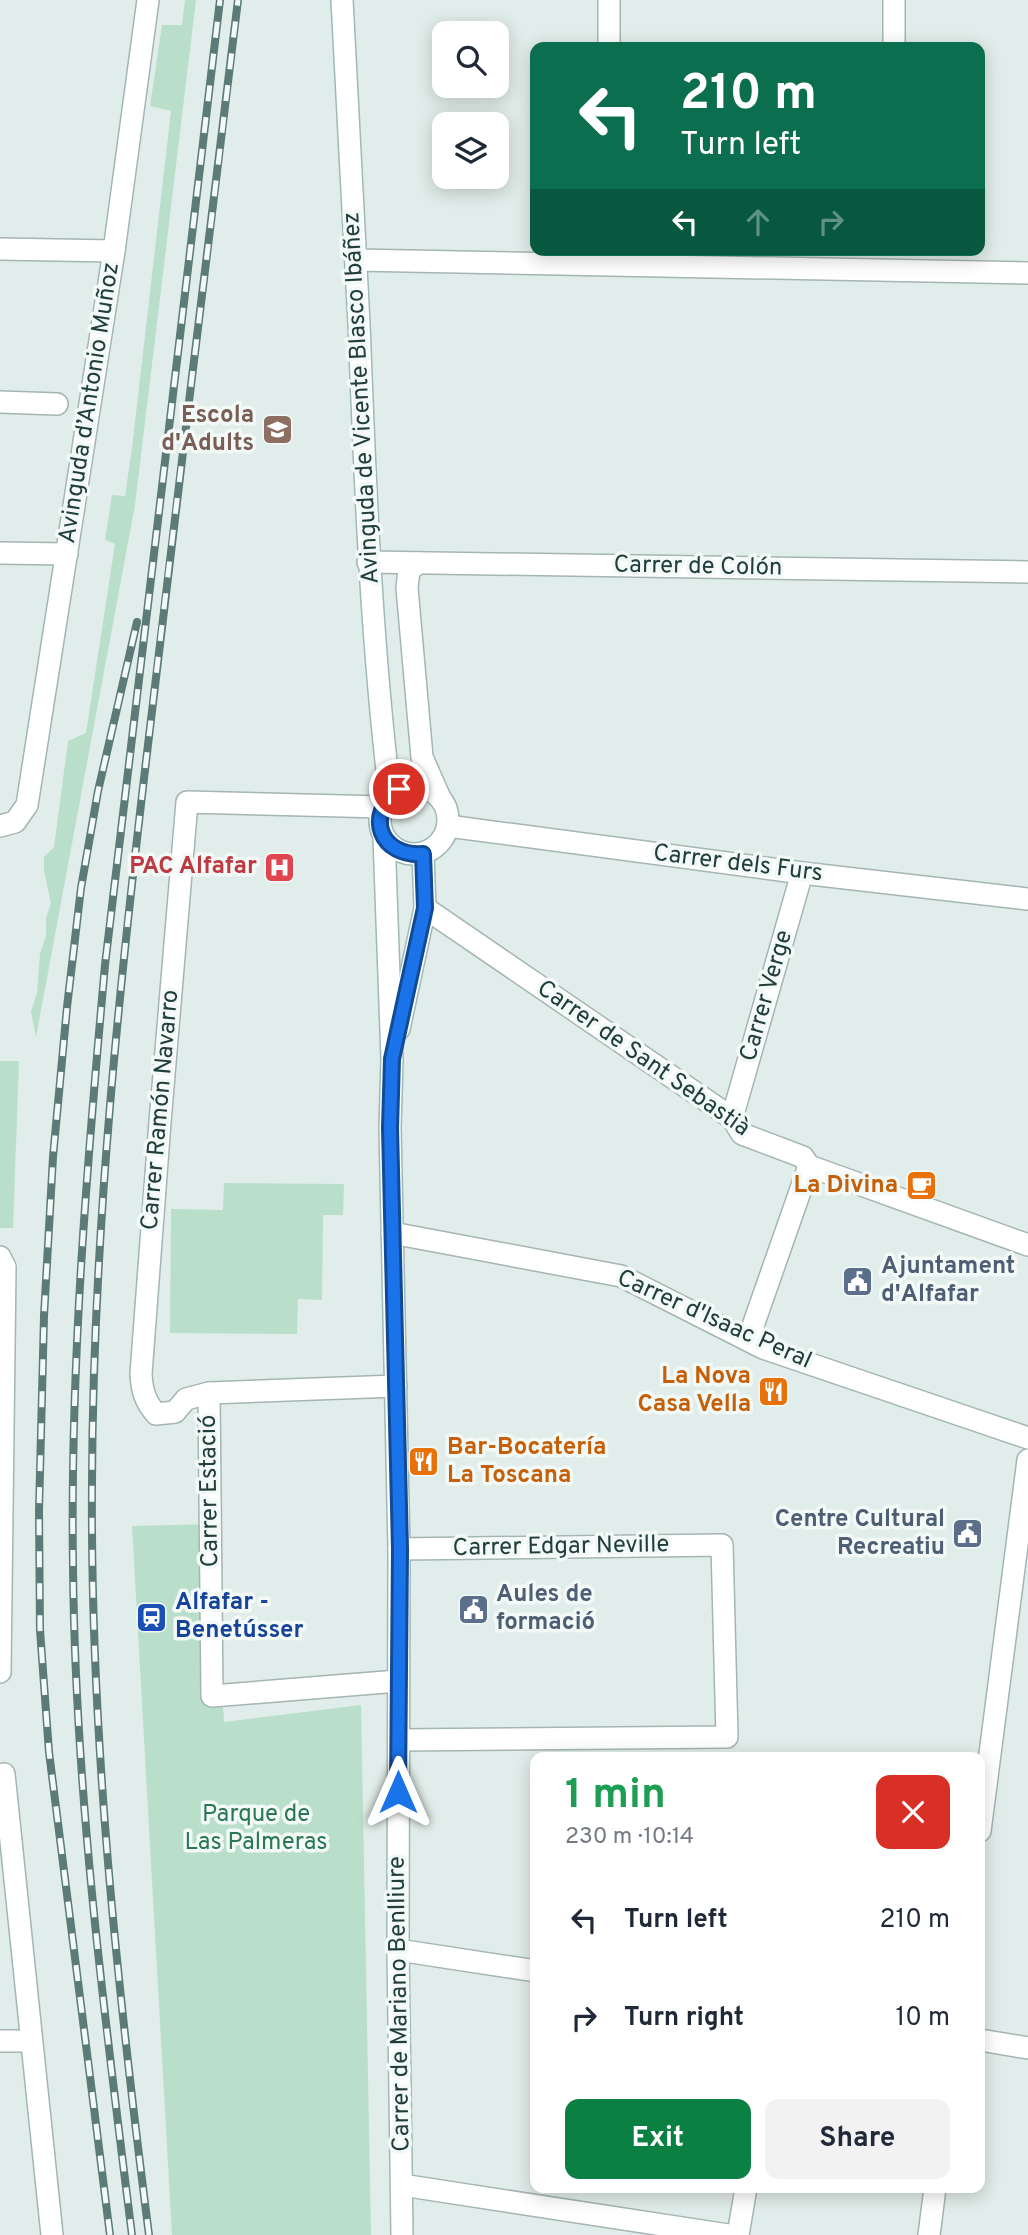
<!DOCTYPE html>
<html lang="en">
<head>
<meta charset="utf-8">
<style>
	:root { --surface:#fff; --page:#f2f2f3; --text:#1f2937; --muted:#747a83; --accent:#0b8043 }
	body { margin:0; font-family:Overpass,sans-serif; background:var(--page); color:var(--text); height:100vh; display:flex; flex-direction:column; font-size:26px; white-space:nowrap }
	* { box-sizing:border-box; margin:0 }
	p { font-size:23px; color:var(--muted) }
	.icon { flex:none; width:38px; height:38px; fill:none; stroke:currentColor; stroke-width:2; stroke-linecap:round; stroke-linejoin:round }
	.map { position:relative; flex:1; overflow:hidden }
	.panel { position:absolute; left:530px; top:1752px; width:455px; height:441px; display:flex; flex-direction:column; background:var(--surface); border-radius:14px; box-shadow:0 4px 18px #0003 }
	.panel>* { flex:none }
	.banner { position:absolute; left:530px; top:42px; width:455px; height:214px; border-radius:14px; box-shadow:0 4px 18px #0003; background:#0b6e4f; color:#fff; overflow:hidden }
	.fabs { position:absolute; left:432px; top:21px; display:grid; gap:14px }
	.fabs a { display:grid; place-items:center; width:77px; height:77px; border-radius:14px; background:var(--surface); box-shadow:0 4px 18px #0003; font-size:35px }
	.pin { position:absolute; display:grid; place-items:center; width:60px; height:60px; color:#fff; margin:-30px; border:4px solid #fff; border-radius:50%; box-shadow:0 2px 7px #0007 }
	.me { position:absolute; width:77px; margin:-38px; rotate:0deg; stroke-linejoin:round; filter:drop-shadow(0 0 5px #0008) }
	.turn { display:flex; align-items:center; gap:24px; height:147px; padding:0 35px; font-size:32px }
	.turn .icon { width:91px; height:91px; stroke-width:2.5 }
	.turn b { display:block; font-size:49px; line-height:60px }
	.lanes { display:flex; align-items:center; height:66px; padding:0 35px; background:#0003; justify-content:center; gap:35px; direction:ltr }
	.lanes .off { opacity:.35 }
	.round { display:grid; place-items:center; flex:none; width:74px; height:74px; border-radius:14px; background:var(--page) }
	.headline { display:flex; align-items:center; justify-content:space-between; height:119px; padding:0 35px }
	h1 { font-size:42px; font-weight:700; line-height:52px; color:#1e9e55 }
	.action { display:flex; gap:14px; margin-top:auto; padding:14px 35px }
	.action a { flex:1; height:80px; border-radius:14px; background:var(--accent); color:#fff; font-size:28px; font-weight:700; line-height:80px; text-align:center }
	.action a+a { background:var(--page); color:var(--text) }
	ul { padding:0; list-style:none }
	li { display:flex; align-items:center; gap:21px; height:98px; padding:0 35px }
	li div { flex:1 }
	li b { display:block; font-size:26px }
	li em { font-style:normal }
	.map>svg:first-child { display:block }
	.green { fill:#b9dfcb }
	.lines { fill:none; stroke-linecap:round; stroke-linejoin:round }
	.street-casing { stroke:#a4b5b2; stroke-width:24 }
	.secondary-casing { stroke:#9fb9b5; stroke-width:24 }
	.street { stroke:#fff; stroke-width:21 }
	.secondary { stroke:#fff; stroke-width:21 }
	.rail-casing { stroke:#5b7a78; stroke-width:8 }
	.rail { stroke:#f2f9f7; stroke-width:5; stroke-dasharray:16; stroke-linecap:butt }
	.route-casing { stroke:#114b97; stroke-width:18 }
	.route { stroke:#1a73e8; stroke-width:12 }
	.labels { text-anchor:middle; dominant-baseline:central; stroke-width:7; stroke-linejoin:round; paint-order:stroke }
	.street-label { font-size:24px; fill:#213e3c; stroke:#f2f9f7 }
	.education-label { font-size:24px; font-weight:bold; fill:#785e54; stroke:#f2f9f7; text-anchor:end }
	.health-label { font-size:24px; font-weight:bold; fill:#be3a42; stroke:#f2f9f7; text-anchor:end }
	.food-label { font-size:24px; font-weight:bold; fill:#c56008; stroke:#f2f9f7; text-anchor:end }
	.service-label { font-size:24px; font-weight:bold; fill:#4e5e75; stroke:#f2f9f7; text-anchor:start }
	.transit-label { font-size:24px; font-weight:bold; fill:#164399; stroke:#f2f9f7; text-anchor:start }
	.park-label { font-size:24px; fill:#297757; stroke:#f2f9f7 }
</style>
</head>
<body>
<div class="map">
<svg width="1028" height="2235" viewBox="0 0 1028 2235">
	<rect width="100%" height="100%" fill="#e1edea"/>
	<g class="green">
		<polygon points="185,0 196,0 135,505 36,1037 31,1012 37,993 40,954 46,936 46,918 51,903 44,871 44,857 54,847 68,741 86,733 115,544 105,540 112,495 125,496 132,448 171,111 150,106 162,25 182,25"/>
		<polygon points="0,1061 19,1061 13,1228 0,1228"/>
		<polygon points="224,1183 344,1184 343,1215 323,1215 322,1300 298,1299 297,1334 170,1333 171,1209 223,1210"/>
		<polygon points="213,1524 224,1722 361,1705 371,2235 172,2235 132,1526"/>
	</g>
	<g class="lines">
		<defs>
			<g id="street">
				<polyline points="609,0 609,47"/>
				<polyline points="894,47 894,0"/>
				<polyline points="0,249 114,251"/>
				<polyline points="356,260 1028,273"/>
				<polyline points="0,402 57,404"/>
				<polyline points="0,553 67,554"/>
				<polyline points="368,562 1028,572"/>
				<polyline points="419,563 409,570 407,588 422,757 440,798"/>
				<path d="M 382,807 L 187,802 L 160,1122 L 141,1374 C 142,1391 145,1401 156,1414 L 175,1412 L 186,1399 L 209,1393 L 396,1386"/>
				<polyline points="0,826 15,822 27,805 114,251 148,0"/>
				<polyline points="448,826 802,873 1028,899"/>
				<polyline points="425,908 732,1118 742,1134 803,1157 809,1166 1028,1245"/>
				<polyline points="732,1118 802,873"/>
				<polyline points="392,1233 621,1276 763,1348 1028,1438"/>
				<polyline points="0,1257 5,1267 0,1672"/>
				<polyline points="748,1340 809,1166"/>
				<polyline points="209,1393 212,1696 398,1681"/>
				<polyline points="399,1740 727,1737 722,1545 399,1549"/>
				<polyline points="4,1774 52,2235"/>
				<polyline points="980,1831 1028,1460"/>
				<polyline points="398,1950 536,1971"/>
				<polyline points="980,2040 1028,2048"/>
				<polyline points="0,2041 31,2041"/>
				<polyline points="402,2185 728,2235"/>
				<polyline points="738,2235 746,2188"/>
				<polyline points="929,2235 935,2188"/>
			</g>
			<g id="secondary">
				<path d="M 342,0 C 348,108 354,216 359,324 C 365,482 371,639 390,796"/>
				<circle cx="414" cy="820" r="34"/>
				<polyline points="384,837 392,1059 390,1128 399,1549 398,1950 402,2235"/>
				<polyline points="399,1029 425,908 423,854"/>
			</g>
		</defs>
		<use href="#street" class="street-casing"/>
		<use href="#secondary" class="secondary-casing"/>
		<use href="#street" class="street"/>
		<use href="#secondary" class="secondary"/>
		<defs>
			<g id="rail">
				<polyline points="110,2235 49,1752 40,1630 39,1511 44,1316 53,1157 67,1007 81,888 98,791 137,622"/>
				<path d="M 132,2235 C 104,2013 75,1790 73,1566 C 70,1366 87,1165 105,965 L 220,0"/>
				<path d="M 149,2235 C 117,1985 90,1734 92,1482 C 93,1230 120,978 150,728 C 178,485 209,243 238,0"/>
			</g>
		</defs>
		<use href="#rail" class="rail-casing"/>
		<use href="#rail" class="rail"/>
	</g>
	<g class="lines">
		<defs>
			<path id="route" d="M 398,1792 L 400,1549 L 390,1128 L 392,1059 L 425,908 L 423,854 C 380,857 364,815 399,789"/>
		</defs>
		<use href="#route" class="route-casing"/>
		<use href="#route" class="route"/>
	</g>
	<defs>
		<symbol id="school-square" viewBox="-11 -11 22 22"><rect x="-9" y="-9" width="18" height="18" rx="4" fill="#8d6e63" stroke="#f2f9f7"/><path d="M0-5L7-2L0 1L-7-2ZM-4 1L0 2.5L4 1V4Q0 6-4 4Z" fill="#fff"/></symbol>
		<symbol id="hospital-square" viewBox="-11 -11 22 22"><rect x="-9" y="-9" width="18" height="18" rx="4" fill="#e0444e" stroke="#f2f9f7"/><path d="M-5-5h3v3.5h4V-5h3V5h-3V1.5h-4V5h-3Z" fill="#fff"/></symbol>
		<symbol id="cafe-square" viewBox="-11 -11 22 22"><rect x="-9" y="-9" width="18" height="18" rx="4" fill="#e8710a" stroke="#f2f9f7"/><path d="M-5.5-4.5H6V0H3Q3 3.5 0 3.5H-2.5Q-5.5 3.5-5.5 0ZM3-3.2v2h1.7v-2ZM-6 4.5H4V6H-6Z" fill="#fff"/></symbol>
		<symbol id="civic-square" viewBox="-11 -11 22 22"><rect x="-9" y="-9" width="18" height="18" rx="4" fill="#5c6f8a" stroke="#f2f9f7"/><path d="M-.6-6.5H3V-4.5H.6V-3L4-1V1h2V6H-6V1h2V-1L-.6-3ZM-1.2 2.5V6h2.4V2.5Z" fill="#fff"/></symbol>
		<symbol id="restaurant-square" viewBox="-11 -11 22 22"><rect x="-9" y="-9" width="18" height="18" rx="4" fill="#e8710a" stroke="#f2f9f7"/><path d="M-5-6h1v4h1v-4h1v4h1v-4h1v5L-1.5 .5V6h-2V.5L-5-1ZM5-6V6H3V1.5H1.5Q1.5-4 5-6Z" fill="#fff"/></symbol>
		<symbol id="station-square" viewBox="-11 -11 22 22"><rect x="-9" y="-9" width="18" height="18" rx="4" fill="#1a4fb4" stroke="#f2f9f7"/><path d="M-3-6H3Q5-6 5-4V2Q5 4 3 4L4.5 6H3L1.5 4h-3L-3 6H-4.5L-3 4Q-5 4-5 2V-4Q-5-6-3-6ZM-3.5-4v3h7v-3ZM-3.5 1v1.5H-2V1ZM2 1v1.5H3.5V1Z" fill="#fff"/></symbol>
	</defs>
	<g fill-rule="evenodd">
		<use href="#school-square" x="260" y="412" width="35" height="35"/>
		<use href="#hospital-square" x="262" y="850" width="35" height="35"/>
		<use href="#cafe-square" x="904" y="1168" width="35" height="35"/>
		<use href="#civic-square" x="840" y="1264" width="35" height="35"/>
		<use href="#restaurant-square" x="756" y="1374" width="35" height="35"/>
		<use href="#restaurant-square" x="406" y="1444" width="35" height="35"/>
		<use href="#civic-square" x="950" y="1516" width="35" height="35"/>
		<use href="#civic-square" x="456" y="1592" width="35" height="35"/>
		<use href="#station-square" x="134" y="1600" width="35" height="35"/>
	</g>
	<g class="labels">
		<g class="street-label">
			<text transform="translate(362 398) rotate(-93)">Avinguda de Vicente Blasco Ibáñez</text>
			<text transform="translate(90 403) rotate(-81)">Avinguda d’Antonio Muñoz</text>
			<text transform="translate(698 567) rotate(1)">Carrer de Colón</text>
			<text transform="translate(738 864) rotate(7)">Carrer dels Furs</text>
			<text transform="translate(767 996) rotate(-74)">Carrer Verge</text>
			<text transform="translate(643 1059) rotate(35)">Carrer de Sant Sebastià</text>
			<text transform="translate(161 1110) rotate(-85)">Carrer Ramón Navarro</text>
			<text transform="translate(714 1320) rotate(24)">Carrer d'Isaac Peral</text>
			<text transform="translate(210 1491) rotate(-91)">Carrer Estació</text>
			<text transform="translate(561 1547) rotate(-1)">Carrer Edgar Neville</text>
			<text transform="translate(400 2004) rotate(-91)">Carrer de Mariano Benlliure</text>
		</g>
		<g class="education-label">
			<text x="254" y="416">Escola<tspan x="254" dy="28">d'Adults</tspan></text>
		</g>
		<g class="health-label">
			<text x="257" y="867">PAC Alfafar</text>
		</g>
		<g class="food-label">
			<text x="898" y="1186">La Divina</text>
			<text x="751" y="1377">La Nova<tspan x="751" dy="28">Casa Vella</tspan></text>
			<text x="447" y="1448" text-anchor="start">Bar-Bocatería<tspan x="447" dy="28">La Toscana</tspan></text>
		</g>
		<g class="service-label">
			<text x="881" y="1267">Ajuntament<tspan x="881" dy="28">d'Alfafar</tspan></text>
			<text x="945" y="1520" text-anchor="end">Centre Cultural<tspan x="945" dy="28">Recreatiu</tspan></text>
			<text x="496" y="1595">Aules de<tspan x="496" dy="28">formació</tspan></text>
		</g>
		<g class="transit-label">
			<text x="175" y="1603">Alfafar -<tspan x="175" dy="28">Benetússer</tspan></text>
		</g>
		<g class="park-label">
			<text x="256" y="1815">Parque de<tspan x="256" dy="28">Las Palmeras</tspan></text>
		</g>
	</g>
</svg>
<div class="fabs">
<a><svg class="icon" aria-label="search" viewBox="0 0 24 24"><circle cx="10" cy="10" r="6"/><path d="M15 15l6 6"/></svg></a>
<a><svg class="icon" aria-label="layers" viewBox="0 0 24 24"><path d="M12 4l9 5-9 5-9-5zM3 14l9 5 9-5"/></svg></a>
</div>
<div class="pin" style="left:399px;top:789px;background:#d93025"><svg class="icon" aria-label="arrive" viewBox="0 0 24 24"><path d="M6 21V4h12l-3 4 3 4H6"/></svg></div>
<svg class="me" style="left:398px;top:1792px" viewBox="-20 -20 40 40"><path d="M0-17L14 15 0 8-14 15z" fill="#1a73e8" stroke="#fff" stroke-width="4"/></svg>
<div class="banner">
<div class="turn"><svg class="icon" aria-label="left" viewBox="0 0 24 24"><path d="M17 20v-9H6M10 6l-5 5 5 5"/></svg><div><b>210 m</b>Turn left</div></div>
<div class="lanes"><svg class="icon" aria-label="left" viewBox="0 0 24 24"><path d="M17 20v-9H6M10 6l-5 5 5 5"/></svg><svg class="icon off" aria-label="ahead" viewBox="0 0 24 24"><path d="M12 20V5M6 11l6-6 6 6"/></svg><svg class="icon off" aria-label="right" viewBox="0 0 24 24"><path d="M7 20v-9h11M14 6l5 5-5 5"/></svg></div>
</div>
<section class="panel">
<div class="headline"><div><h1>1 min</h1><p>230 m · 10:14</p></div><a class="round" style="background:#d93025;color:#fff"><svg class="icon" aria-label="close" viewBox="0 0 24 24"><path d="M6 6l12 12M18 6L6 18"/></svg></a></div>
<ul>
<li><svg class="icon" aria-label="left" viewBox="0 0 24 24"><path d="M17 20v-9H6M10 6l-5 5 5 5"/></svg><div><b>Turn left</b></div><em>210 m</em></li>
<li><svg class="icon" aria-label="right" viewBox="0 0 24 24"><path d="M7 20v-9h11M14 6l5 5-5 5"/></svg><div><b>Turn right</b></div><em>10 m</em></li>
</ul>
<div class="action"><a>Exit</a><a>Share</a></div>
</section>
</div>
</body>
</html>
